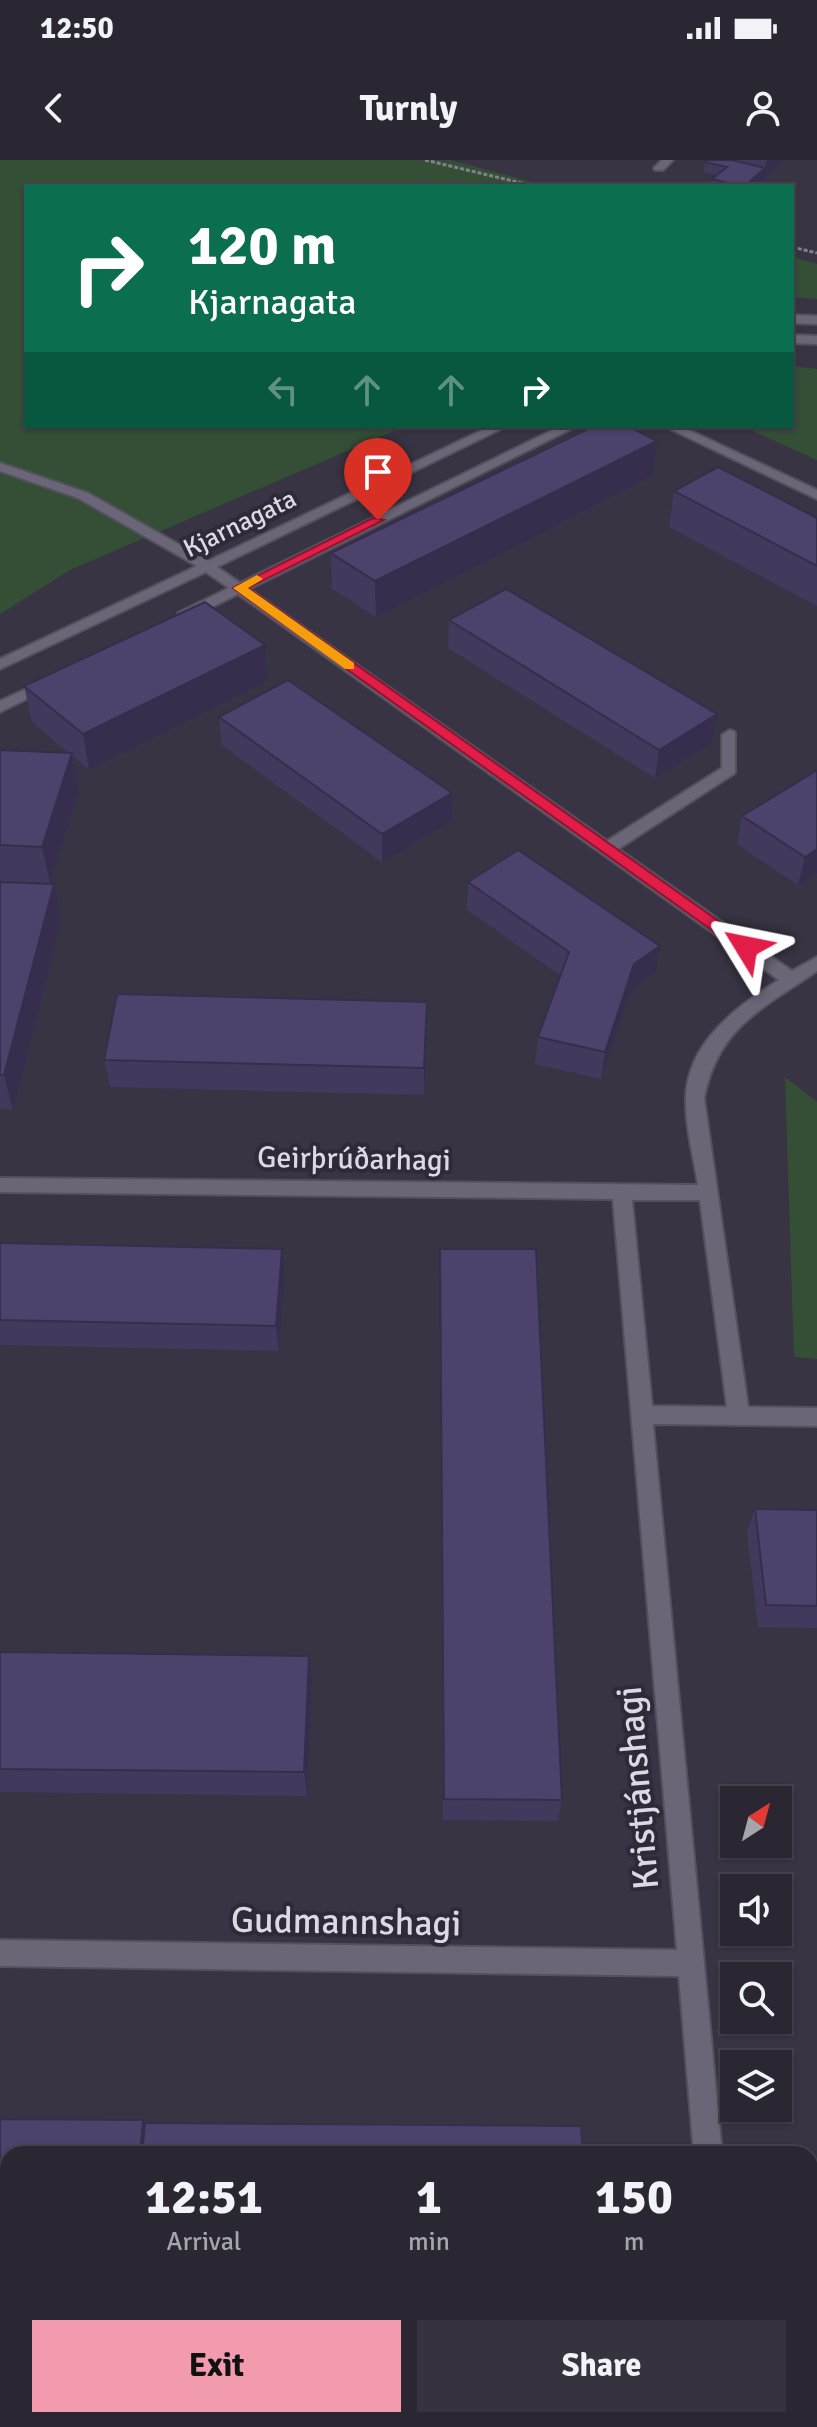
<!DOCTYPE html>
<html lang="en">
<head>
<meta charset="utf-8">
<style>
	:root { --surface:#2a2732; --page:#36333e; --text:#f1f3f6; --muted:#a5a5ac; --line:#46444d; --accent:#f29aae }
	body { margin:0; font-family:Signika,sans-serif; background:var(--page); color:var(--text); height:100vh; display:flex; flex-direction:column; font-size:30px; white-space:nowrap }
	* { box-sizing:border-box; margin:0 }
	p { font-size:26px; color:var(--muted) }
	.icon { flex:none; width:44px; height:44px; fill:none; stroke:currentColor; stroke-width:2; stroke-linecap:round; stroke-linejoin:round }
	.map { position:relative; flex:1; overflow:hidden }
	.sheet { position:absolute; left:0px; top:1986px; width:818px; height:282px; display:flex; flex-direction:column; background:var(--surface); border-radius:24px 24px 0 0; box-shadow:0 2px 6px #0004,0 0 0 2px var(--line) }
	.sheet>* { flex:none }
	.hud { position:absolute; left:24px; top:24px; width:770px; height:244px; border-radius:0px; box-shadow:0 2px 6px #0004,0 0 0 2px var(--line); background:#0b6e4f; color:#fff; overflow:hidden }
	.needle { width:52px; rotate:36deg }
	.tools { position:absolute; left:720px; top:1626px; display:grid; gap:16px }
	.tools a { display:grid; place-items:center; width:72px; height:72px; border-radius:0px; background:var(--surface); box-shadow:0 2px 6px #0004,0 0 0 2px var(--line); font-size:40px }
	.pin { position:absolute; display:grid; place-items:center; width:68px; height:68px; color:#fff; margin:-82px -34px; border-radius:50% 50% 50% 0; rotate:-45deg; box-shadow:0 0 8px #0007 }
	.pin .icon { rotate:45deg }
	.me { position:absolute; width:88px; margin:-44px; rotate:305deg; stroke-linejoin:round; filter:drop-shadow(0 0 6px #0008) }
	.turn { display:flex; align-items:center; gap:28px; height:168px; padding:0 32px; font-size:36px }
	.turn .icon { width:104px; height:104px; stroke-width:2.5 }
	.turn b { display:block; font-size:56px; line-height:68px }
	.lanes { display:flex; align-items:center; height:76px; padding:0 32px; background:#0003; justify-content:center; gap:40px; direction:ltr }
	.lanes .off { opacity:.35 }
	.eta { display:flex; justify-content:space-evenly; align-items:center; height:136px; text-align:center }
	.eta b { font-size:48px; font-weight:700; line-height:56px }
	.primary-button { display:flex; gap:16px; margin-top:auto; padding:16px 32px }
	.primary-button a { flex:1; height:92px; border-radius:0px; background:var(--accent); color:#111; font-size:32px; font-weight:700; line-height:92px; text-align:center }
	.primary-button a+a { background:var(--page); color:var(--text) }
	.status { display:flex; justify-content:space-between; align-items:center; height:56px; padding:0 40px; background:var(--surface); direction:ltr }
	.status svg { height:22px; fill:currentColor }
	header { display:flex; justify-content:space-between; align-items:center; height:104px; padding:0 32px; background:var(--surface); font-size:36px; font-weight:700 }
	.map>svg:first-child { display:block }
	.green { fill:#354f37 }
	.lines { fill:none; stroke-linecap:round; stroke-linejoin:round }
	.minor-casing { stroke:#54515e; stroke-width:4 }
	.path { stroke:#83808d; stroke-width:3; stroke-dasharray:4 2; stroke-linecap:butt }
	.minor { fill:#6b6677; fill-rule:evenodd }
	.wall { fill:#42395d }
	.shaded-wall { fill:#362e4c }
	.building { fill:#4d426c; stroke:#362e4c; stroke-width:2 }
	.route { fill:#e11d48; stroke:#92132f; stroke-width:2 }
	.slow { fill:#f59e0b }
	.labels { text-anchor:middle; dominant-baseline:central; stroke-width:8; stroke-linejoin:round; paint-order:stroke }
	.far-street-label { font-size:26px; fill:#dbd9e3; stroke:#2e2a39 }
	.street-label { font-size:30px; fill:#dbd9e3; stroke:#2e2a39 }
	.near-street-label { font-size:36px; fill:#dbd9e3; stroke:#2e2a39 }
</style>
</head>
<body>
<div class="status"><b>12:50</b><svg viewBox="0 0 49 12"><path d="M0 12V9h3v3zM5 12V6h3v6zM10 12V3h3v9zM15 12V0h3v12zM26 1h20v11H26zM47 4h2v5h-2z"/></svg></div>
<header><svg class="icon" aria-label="back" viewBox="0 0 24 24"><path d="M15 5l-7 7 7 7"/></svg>Turnly<svg class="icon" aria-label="person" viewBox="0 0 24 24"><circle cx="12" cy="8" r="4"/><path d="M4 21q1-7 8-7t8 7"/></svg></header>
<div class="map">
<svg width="817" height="2267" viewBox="0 0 817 2267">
	<rect width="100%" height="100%" fill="#383443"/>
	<g class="green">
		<polygon points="0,0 450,0 547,26 26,26 26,266 405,266 70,410 0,454"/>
		<polygon points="792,97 817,104 817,139 792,137"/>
		<polygon points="792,206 817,209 817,300 742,266 792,266"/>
		<polygon points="785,917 817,942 817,1199 794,1197"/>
	</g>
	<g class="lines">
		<defs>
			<g id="minor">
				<polygon points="662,0 673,0 663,10 655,10 654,8"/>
				<polygon points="792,155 817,156 817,164 792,163"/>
				<polygon points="792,175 817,176 817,184 792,183"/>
				<path d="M 491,266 L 507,266 L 217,407 L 240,423 L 561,266 L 577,266 L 249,429 L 607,681 L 722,608 L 722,575 L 730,570 L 735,572 L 735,613 L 618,689 L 792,811 L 817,797 L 817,811 C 762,849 718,867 704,938 L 748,1247 L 817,1248 L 817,1266 L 653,1264 L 722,1994 L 694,1994 L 679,1816 L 0,1806 L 0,1780 L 677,1790 L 613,1039 L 0,1032 L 0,1018 L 698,1025 C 694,998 685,966 686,938 C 687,883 737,846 779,820 L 238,434 L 188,459 L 178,459 L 178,453 L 229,428 L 206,412 L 0,509 L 0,499 L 197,406 L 78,338 L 0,311 L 0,303 L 88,333 L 208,401 ZM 632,1040 L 700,1040 L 727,1247 L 652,1246 Z"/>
				<polygon points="664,266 680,266 817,330 817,339"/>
				<polygon points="50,518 55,519 55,525 0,552 0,541"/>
				<polygon points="716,2260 746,2260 747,2267 717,2267"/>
			</g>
		</defs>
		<use href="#minor" class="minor-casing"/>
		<g class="path">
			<polyline points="425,0 534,26"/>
			<polyline points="792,87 817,93"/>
		</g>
		<use href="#minor" class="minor"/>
	</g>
	<g class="wall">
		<polygon points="707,0 785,0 755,26 711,26 712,19 717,15 704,12 705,2"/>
		<polygon points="652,316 376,457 332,429 331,393"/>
		<polygon points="674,331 817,358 817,446 669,367"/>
		<polygon points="449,460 717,554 712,583 655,618 448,488"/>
		<polygon points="268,521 89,610 73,596 79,630 50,723 0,721 0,590 69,593 32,562 24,526"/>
		<polygon points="219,557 451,661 382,702 222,585"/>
		<polygon points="817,610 817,713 798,725 737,684 742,656"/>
		<polygon points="0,722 54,724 62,760 13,950 0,949"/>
		<polygon points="468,722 655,813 630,832 601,919 535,904 538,877 560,815 467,750"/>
		<polygon points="427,842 424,935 110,927 104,900"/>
		<polygon points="0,1083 285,1115 279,1191 0,1185"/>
		<polygon points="440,1089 562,1640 558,1661 443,1660"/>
		<polygon points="755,1349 817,1350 817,1468 758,1467 747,1372"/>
		<polygon points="0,1492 312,1522 307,1636 0,1632"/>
		<polygon points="0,1959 143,1960 145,1963 8,1994 8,2109 0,2109"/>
	</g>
	<g class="shaded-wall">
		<polygon points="767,0 785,0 755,26 745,26 765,8"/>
		<polygon points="657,281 652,316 376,457 375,421"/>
		<polygon points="265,485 268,521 89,610 83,574"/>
		<polygon points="717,554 712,583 655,618 659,590"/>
		<polygon points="72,593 79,630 50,723 42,687"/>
		<polygon points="452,633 451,661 382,702 382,674"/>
		<polygon points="817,689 817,713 798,725 805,697"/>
		<polygon points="54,724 62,760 13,950 4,915"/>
		<polygon points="660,786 655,813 630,832 601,919 605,892 634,804"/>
		<polygon points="427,842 427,870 424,935 424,908"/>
		<polygon points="282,1089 285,1115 279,1191 276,1166"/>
		<polygon points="309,1496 312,1522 307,1636 304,1612"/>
		<polygon points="143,1960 152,1975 151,1994 140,1994"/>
	</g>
	<g class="building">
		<polygon points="707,0 732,0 765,8 745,26 740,26 712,19 727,7 705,2"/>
		<polygon points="594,266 628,266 657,281 375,421 331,393"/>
		<polygon points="718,307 817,358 817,406 674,331"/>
		<polygon points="506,429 717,554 659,590 449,460"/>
		<polygon points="205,442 265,485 83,574 24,526"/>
		<polygon points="288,520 452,633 382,674 219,557"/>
		<polygon points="0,590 72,593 42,687 0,685"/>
		<polygon points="817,610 817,689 805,697 742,656"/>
		<polygon points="518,690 660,786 634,804 605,892 538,877 569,792 468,722"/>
		<polygon points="0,722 54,724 4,915 0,915"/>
		<polygon points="117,834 427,842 424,908 104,900"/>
		<polygon points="0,1083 282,1089 276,1166 0,1160"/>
		<polygon points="440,1089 536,1089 562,1640 444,1639"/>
		<polygon points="755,1349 817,1350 817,1446 766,1445"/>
		<polygon points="0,1492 309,1496 304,1612 0,1609"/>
		<polygon points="0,1959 143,1960 140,1994 8,1994 8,2099 0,2099"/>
		<polygon points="145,1963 581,1966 583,1994 142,1994"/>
	</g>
	<polygon class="route" points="373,358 384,360 248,428 751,784 751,791 741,791 233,428"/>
	<polygon class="slow" points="257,415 263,419 248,428 354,503 354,509 345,509 233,428"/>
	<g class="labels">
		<g class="far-street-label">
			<text transform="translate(240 364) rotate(-26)">Kjarnagata</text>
		</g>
		<g class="street-label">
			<text transform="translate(354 999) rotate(1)">Geirþrúðarhagi</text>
		</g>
		<g class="near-street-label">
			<text transform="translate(638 1628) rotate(-95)">Kristjánshagi</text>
			<text transform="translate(346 1762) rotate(1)">Gudmannshagi</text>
		</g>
	</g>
</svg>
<div class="tools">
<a><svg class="needle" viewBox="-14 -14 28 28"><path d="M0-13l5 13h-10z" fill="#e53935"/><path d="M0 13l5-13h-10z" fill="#a5a5ac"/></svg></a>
<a><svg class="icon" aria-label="sound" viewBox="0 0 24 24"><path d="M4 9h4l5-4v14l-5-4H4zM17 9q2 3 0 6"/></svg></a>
<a><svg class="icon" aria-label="search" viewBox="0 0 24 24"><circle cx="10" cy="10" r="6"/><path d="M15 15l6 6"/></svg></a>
<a><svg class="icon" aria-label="layers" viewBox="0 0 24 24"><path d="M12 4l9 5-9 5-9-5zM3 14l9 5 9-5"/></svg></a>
</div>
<div class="pin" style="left:378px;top:360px;background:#d93025"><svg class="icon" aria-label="arrive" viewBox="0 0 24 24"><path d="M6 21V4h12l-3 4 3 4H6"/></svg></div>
<svg class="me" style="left:746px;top:787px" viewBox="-20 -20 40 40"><path d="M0-17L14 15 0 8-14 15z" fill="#e11d48" stroke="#fff" stroke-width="4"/></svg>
<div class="hud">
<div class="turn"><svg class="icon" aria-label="right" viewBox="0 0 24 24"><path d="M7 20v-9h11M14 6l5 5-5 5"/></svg><div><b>120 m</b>Kjarnagata</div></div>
<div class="lanes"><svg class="icon off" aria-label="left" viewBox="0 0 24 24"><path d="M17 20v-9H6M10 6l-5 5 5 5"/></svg><svg class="icon off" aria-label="ahead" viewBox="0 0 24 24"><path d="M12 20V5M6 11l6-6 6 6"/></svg><svg class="icon off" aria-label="ahead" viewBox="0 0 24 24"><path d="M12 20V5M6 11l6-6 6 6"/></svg><svg class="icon" aria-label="right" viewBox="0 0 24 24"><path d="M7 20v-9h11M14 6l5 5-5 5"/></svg></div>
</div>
<section class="sheet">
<div class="eta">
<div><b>12:51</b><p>Arrival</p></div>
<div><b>1</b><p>min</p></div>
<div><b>150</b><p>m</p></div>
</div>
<div class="primary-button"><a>Exit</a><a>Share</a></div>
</section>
</div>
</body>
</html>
